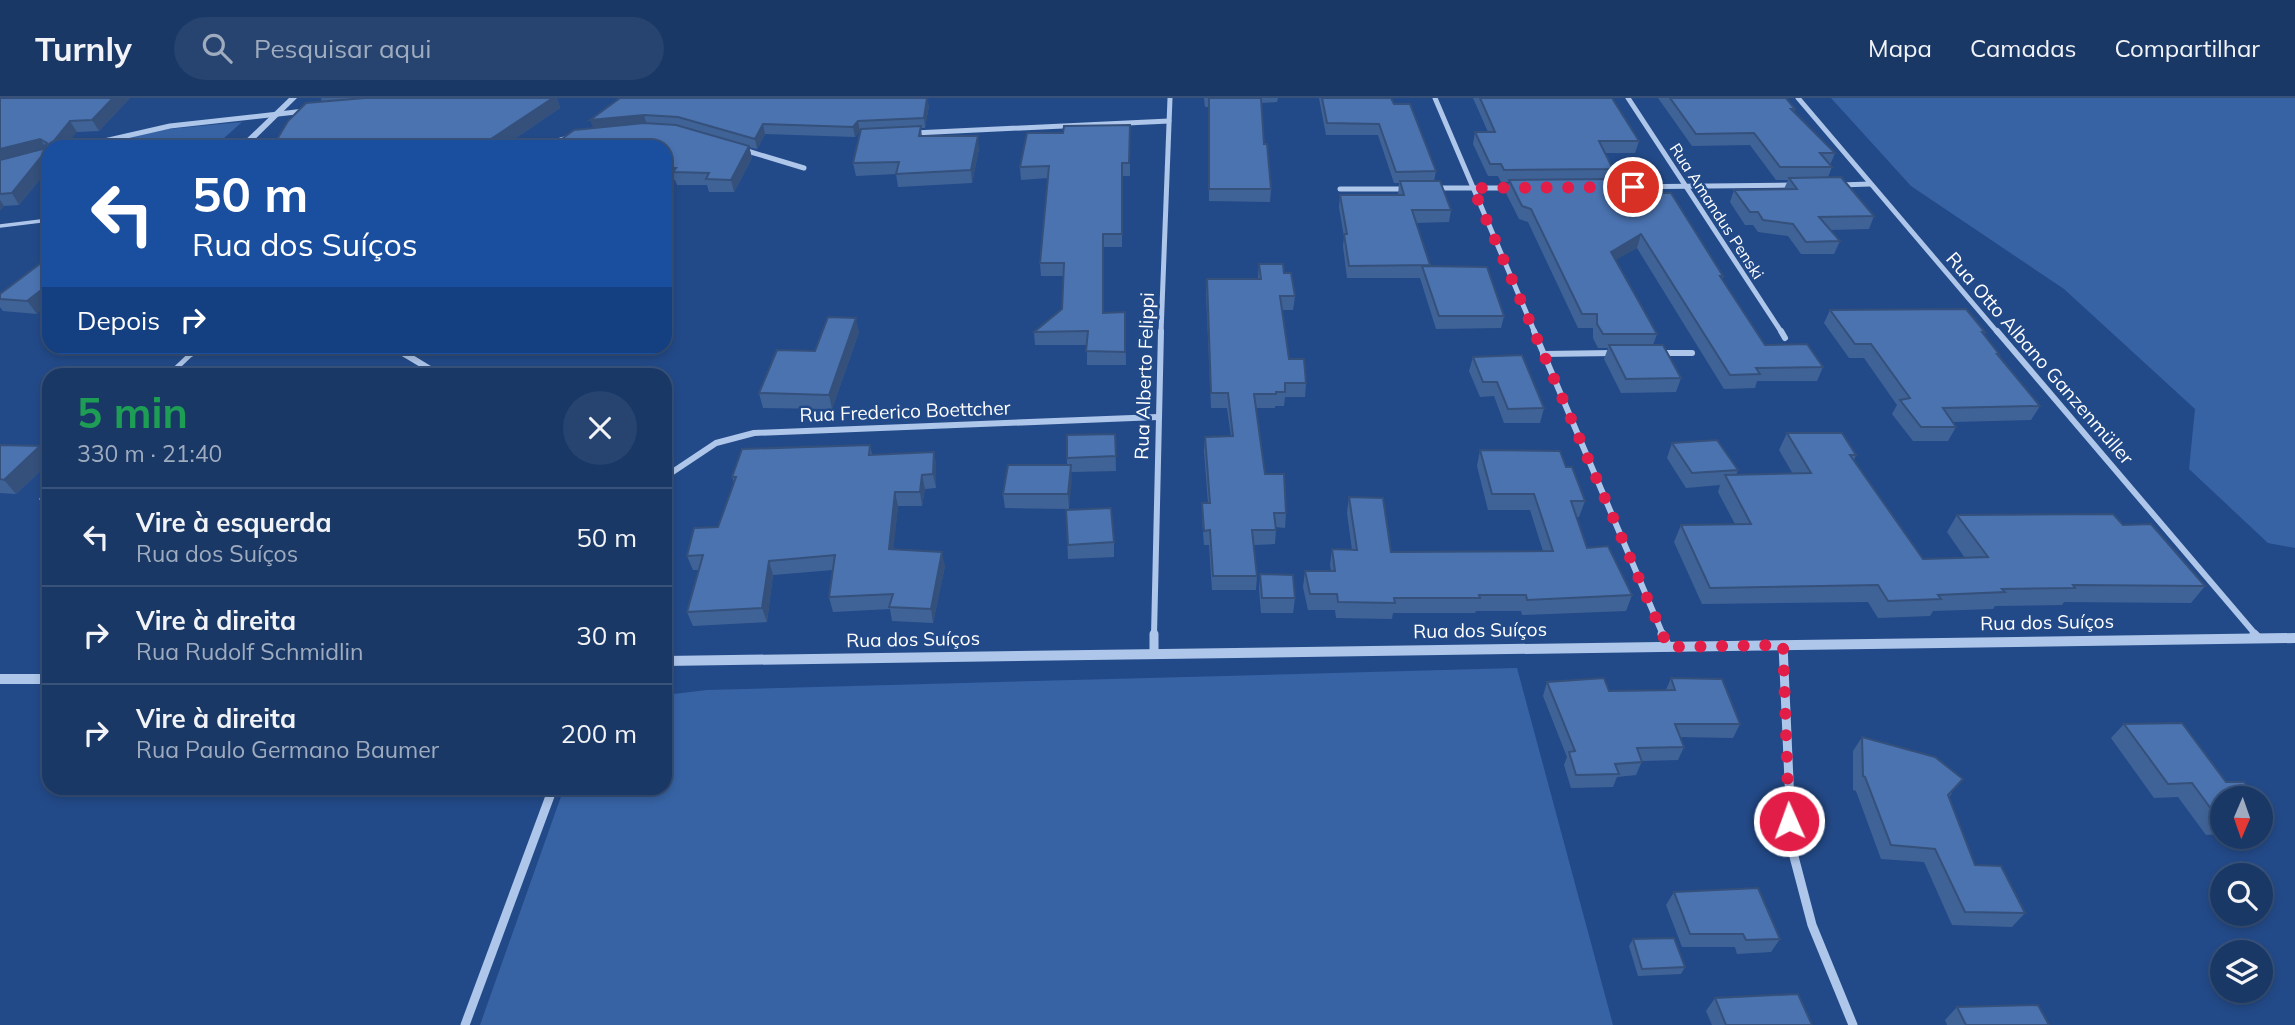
<!DOCTYPE html>
<html lang="pt">
<head>
<meta charset="utf-8">
<style>
	:root { --surface:#1a3866; --page:#27436f; --text:#f1f3f6; --muted:#9facbf; --line:#38527a }
	body { margin:0; font-family:Mulish,sans-serif; background:var(--page); color:var(--text); height:100vh; display:flex; flex-direction:column; font-size:26px; white-space:nowrap }
	* { box-sizing:border-box; margin:0 }
	p { font-size:23px; color:var(--muted) }
	.icon { flex:none; width:38px; height:38px; fill:none; stroke:currentColor; stroke-width:2; stroke-linecap:round; stroke-linejoin:round }
	.map { position:relative; flex:1; overflow:hidden }
	.side { position:absolute; left:42px; top:270px; width:630px; height:427px; display:flex; flex-direction:column; background:var(--surface); border-radius:21px; box-shadow:0 4px 10px #0003,0 0 0 2px var(--line) }
	.side>* { flex:none }
	.banner { position:absolute; left:42px; top:42px; width:630px; height:214px; border-radius:21px; box-shadow:0 4px 10px #0003,0 0 0 2px var(--line); background:#1a4fa0; color:#fff; overflow:hidden }
	.needle { width:46px; rotate:182deg }
	.tools { position:absolute; left:2210px; top:688px; display:grid; gap:14px }
	.tools a { display:grid; place-items:center; width:63px; height:63px; border-radius:50%; background:var(--surface); box-shadow:0 4px 10px #0003,0 0 0 2px var(--line); font-size:35px }
	.pin { position:absolute; display:grid; place-items:center; width:60px; height:60px; color:#fff; margin:-30px; border:4px solid #fff; border-radius:50%; box-shadow:0 2px 7px #0007 }
	.me { position:absolute; width:77px; margin:-38px; rotate:358deg; stroke-linejoin:round; filter:drop-shadow(0 0 5px #0008) }
	.turn { display:flex; align-items:center; gap:24px; height:147px; padding:0 35px; font-size:32px }
	.turn .icon { width:91px; height:91px; stroke-width:2.5 }
	.turn b { display:block; font-size:49px; line-height:60px }
	.then { display:flex; align-items:center; height:66px; padding:0 35px; background:#0003; gap:14px; font-size:26px }
	.round { display:grid; place-items:center; flex:none; width:74px; height:74px; border-radius:37px; background:var(--page) }
	.summary { display:flex; align-items:center; justify-content:space-between; height:119px; padding:0 35px }
	h1 { font-size:42px; font-weight:700; line-height:52px; color:#1e9e55 }
	ul { padding:0; list-style:none }
	li { display:flex; align-items:center; gap:21px; height:98px; padding:0 35px; border-top:2px solid var(--line) }
	li div { flex:1 }
	li b { display:block; font-size:26px }
	li em { font-style:normal }
	header { display:flex; align-items:center; gap:42px; box-sizing:border-box; height:98px; padding:0 35px; background:var(--surface); border-bottom:2px solid var(--line) }
	header strong { font-size:33px }
	nav { display:flex; gap:38px; margin-inline-start:auto; font-size:24px }
	.search { width:490px; height:63px; background:var(--page); display:flex; align-items:center; gap:18px; box-sizing:border-box; padding:0 24px; border-radius:38px; color:var(--muted); font-size:26px }
	.map>svg:first-child { display:block }
	.green { fill:#3763a5 }
	.lines { fill:none; stroke-linecap:round; stroke-linejoin:round }
	.service-far1 { stroke:#aec6ea; stroke-width:3.5 }
	.service { stroke:#aec6ea; stroke-width:5 }
	.minor-far2 { stroke:#aec6ea; stroke-width:5 }
	.minor-far1 { stroke:#aec6ea; stroke-width:6 }
	.minor { stroke:#aec6ea; stroke-width:9 }
	.tertiary { fill:#aec6ea; fill-rule:evenodd }
	.wall { fill:#406397 }
	.shaded-wall { fill:#34507b }
	.building { fill:#4b73b0; stroke:#34507b; stroke-width:2 }
	.route { stroke:#e11d48; stroke-width:12; stroke-dasharray:0 21.6 }
	.labels { text-anchor:middle; dominant-baseline:central; stroke-width:5; stroke-linejoin:round; paint-order:stroke }
	.far-street-label { font-size:16px; fill:#fff; stroke:#234a88 }
	.street-label { font-size:19px; fill:#fff; stroke:#234a88 }
</style>
</head>
<body>
<header>
<strong>Turnly</strong>
<div class="search"><svg class="icon" aria-label="search" viewBox="0 0 24 24"><circle cx="10" cy="10" r="6"/><path d="M15 15l6 6"/></svg>Pesquisar aqui</div>
<nav><a>Mapa</a><a>Camadas</a><a>Compartilhar</a></nav>
</header>
<div class="map">
<svg width="2295" height="927" viewBox="0 0 2295 927">
	<rect width="100%" height="100%" fill="#234a88"/>
	<g class="green">
		<polygon points="1831,0 2295,0 2295,450 2268,445 2189,371 2195,311 2064,191 1911,88"/>
		<polygon points="242,24 214,49 101,49 148,33"/>
		<polygon points="1517,570 1613,927 480,927 564,690 665,690 665,597 707,592"/>
	</g>
	<g class="lines">
		<polyline class="service-far1" points="0,128 49,122"/>
		<g class="service">
			<polyline points="170,276 191,256"/>
			<polyline points="42,401 49,395"/>
		</g>
		<g class="minor-far2">
			<polyline points="1435,0 1535,235"/>
			<polyline points="1628,0 1782,235"/>
			<polyline points="1798,0 1998,235"/>
			<polyline points="914,35 1169,23"/>
			<polyline points="78,49 170,28 305,13"/>
			<polyline points="538,49 571,39"/>
			<polyline points="744,52 804,70"/>
			<polyline points="1840,87 1870,86"/>
			<polyline points="1616,89 1793,87"/>
			<polyline points="1434,90 1516,90"/>
			<polyline points="1340,91 1408,91"/>
			<polyline points="1161,235 1170,0"/>
		</g>
		<g class="minor-far1">
			<polyline points="1534,233 1663,537"/>
			<polyline points="1781,233 1785,240"/>
			<polyline points="1997,233 2256,537"/>
			<polyline points="1660,255 1692,255"/>
			<polyline points="191,256 199,248"/>
			<polyline points="1543,256 1613,255"/>
			<polyline points="665,379 716,345 754,335 1158,319"/>
			<polyline points="1154,537 1161,233"/>
		</g>
		<g class="minor">
			<polyline points="1662,536 1668,549"/>
			<polyline points="2254,536 2258,540"/>
			<polyline points="1783,547 1792,751 1812,827 1853,927"/>
			<polyline points="1154,556 1154,536"/>
			<polyline points="465,927 553,690"/>
		</g>
		<g class="tertiary">
			<polygon points="289,0 297,0 247,49 238,49"/>
			<polygon points="385,248 398,248 444,276 432,276"/>
			<polygon points="2295,535 2295,545 665,568 665,558"/>
			<rect x="0" y="576" width="49" height="10"/>
		</g>
	</g>
	<g class="wall">
		<polygon points="0,0 130,0 99,33 77,34 49,49 49,70 19,107 4,108 0,112"/>
		<polygon points="321,0 557,0 560,10 503,49 262,49 276,43 322,4"/>
		<polygon points="620,0 929,7 925,30 921,30 922,38 979,50 972,85 898,89 896,76 856,78 853,65 860,33 855,39 765,36 757,51 749,49 752,60 734,94 709,94 707,87 677,87 675,82 665,82 665,49 593,30"/>
		<polygon points="1204,0 1278,0 1277,4 1261,5 1264,46 1271,91 1270,104 1209,103 1208,9 1205,9"/>
		<polygon points="1319,0 1391,0 1394,6 1436,73 1434,83 1451,112 1449,124 1416,125 1430,168 1504,218 1501,230 1436,231 1420,180 1347,180 1343,148 1344,139 1339,109 1340,97 1398,97 1399,85 1394,85 1378,37 1326,37"/>
		<polygon points="1473,0 1612,0 1639,43 1635,55 1605,55 1613,71 1611,81 1723,178 1722,182 1765,247 1823,269 1817,283 1757,283 1755,290 1724,291 1637,150 1615,162 1657,236 1653,247 1681,280 1676,294 1621,295 1604,261 1608,250 1598,250 1593,240 1593,230 1578,230 1528,124 1519,121 1506,95 1509,84 1501,84 1498,78 1488,78 1473,46 1475,34 1488,34"/>
		<polygon points="1658,0 1786,0 1795,11 1794,14 1835,55 1830,67 1832,69 1828,79 1874,118 1869,131 1830,132 1840,143 1834,156 1801,156 1788,138 1758,134 1753,127 1745,127 1730,104 1734,92 1784,91 1788,82 1776,82 1750,47 1692,48"/>
		<polygon points="1130,27 1130,78 1122,78 1122,149 1103,149 1103,215 1125,214 1126,267 1087,267 1087,247 1035,247 1034,234 1062,211 1064,178 1041,178 1040,165 1048,80 1021,82 1020,69 1063,35"/>
		<polygon points="1259,166 1284,175 1295,198 1293,212 1282,212 1289,261 1306,285 1305,299 1285,299 1284,308 1275,308 1275,310 1256,310 1265,376 1286,415 1285,430 1276,429 1275,446 1254,447 1257,478 1256,492 1212,492 1209,447 1204,447 1202,420 1202,405 1208,405 1204,353 1205,339 1231,338 1227,310 1211,310 1206,195 1207,181 1258,181"/>
		<polygon points="27,176 37,216 3,213 0,209 0,196"/>
		<polygon points="1830,212 1985,234 1984,237 1999,256 1999,257 2040,308 2031,322 1953,324 1956,329 1948,343 1913,343 1892,316 1897,307 1864,260 1849,260 1824,225"/>
		<polygon points="859,234 832,311 763,310 759,295 815,253"/>
		<polygon points="1473,259 1544,310 1540,325 1504,325 1494,298 1480,299 1469,273"/>
		<polygon points="1787,335 1856,357 1854,362 1923,461 1965,460 1947,434 1957,417 2123,427 2205,488 2191,505 2064,504 2062,507 1995,508 1993,511 1933,513 1930,518 1878,520 1868,504 1702,506 1674,444 1681,427 1735,426 1718,394 1720,387 1686,390 1667,360 1672,345 1738,372 1736,377 1793,376 1779,352"/>
		<polygon points="1115,336 1116,373 1071,374 1069,411 1005,410 1003,396 1067,367 1067,337"/>
		<polygon points="0,347 40,348 49,360 49,365 16,396 0,395"/>
		<polygon points="870,347 872,357 934,354 936,368 936,390 925,391 922,408 898,408 893,451 945,468 933,525 892,523 890,511 833,514 829,499 833,472 773,477 767,524 693,528 687,514 699,472 693,472 687,458 718,429 734,384 732,379"/>
		<polygon points="1480,352 1566,369 1585,403 1579,419 1576,419 1587,450 1632,497 1626,513 1522,517 1521,513 1476,513 1475,515 1393,515 1392,521 1336,520 1335,512 1308,512 1303,489 1305,473 1331,473 1330,467 1332,451 1352,452 1347,415 1349,399 1391,454 1543,453 1530,412 1488,412 1477,368"/>
		<polygon points="1066,412 1114,444 1114,459 1068,461"/>
		<polygon points="1260,476 1295,500 1293,515 1261,515 1259,491"/>
		<polygon points="1671,580 1740,626 1733,640 1680,639 1684,649 1678,662 1642,663 1636,677 1617,679 1613,689 1571,690 1564,667 1567,659 1543,598 1547,584 1609,593 1666,592"/>
		<polygon points="2124,626 2222,700 2222,736 2206,737 2178,699 2154,700 2111,640"/>
		<polygon points="1862,639 1952,695 1949,699 1975,767 2025,815 2012,829 1952,827 1924,764 1881,761 1856,693 1853,692 1853,653"/>
		<polygon points="429,690 475,690 472,695 444,696 441,692 431,693"/>
		<polygon points="2261,706 2273,721 2261,732"/>
		<polygon points="1674,794 1780,841 1771,854 1737,856 1735,849 1682,849 1666,807"/>
		<polygon points="1633,841 1685,869 1681,876 1638,878 1629,848"/>
		<polygon points="1715,900 1812,927 1712,927 1706,913"/>
		<polygon points="1957,909 2049,927 1947,927 1945,922"/>
	</g>
	<g class="shaded-wall">
		<polygon points="113,0 130,0 99,33 92,22"/>
		<polygon points="553,0 557,0 560,10 503,49 479,49"/>
		<polygon points="927,0 929,7 925,30 924,20"/>
		<polygon points="644,17 647,27 594,32 590,22"/>
		<polygon points="70,23 77,34 65,49 49,49"/>
		<polygon points="858,23 860,33 855,39 853,29"/>
		<polygon points="763,26 765,36 757,51 755,41"/>
		<polygon points="978,38 979,50 972,85 971,72"/>
		<polygon points="40,41 47,51 49,49 49,70 19,107 12,95 0,65 0,51"/>
		<polygon points="749,48 752,60 734,94 731,82"/>
		<polygon points="0,102 4,108 0,112"/>
		<polygon points="1641,136 1637,150 1607,167 1611,154"/>
		<polygon points="49,186 49,206 37,216 27,203"/>
		<polygon points="856,220 859,234 832,311 829,297"/>
		<polygon points="611,248 624,248 613,253"/>
		<polygon points="40,348 49,360 49,365 16,396 4,382"/>
		<polygon points="934,354 936,368 936,390 933,376"/>
		<polygon points="1071,367 1072,382 1069,411 1068,396"/>
		<polygon points="922,377 925,391 922,408 920,394"/>
		<polygon points="895,394 898,408 892,465 889,451"/>
		<polygon points="942,454 945,468 933,525 931,511"/>
		<polygon points="769,463 773,477 767,524 762,510"/>
		<polygon points="469,690 475,690 472,695"/>
	</g>
	<g class="building">
		<polygon points="0,0 113,0 92,22 70,23 12,95 0,96 0,62 43,51 47,45 40,41 0,51"/>
		<polygon points="365,0 553,0 479,49 262,49 267,44 276,43 288,23 306,5"/>
		<polygon points="620,0 927,0 924,20 858,23 853,29 763,26 755,41 678,19 644,17 590,22"/>
		<polygon points="1209,0 1261,0 1264,46 1267,46 1271,91 1209,91"/>
		<polygon points="1322,0 1391,0 1394,6 1410,6 1436,73 1396,74 1379,26 1327,25"/>
		<polygon points="1480,0 1612,0 1639,43 1599,43 1613,71 1504,72 1501,66 1490,66 1475,34 1495,34"/>
		<polygon points="1670,0 1786,0 1795,11 1791,11 1835,55 1820,55 1832,69 1780,69 1754,35 1696,36"/>
		<polygon points="644,25 676,27 749,48 731,82 706,81 709,75 673,74 676,70 665,70 665,49 551,49 574,32"/>
		<polygon points="1130,27 1129,65 1122,65 1122,136 1103,136 1103,215 1125,214 1125,254 1086,253 1088,233 1034,234 1062,211 1064,165 1040,165 1049,68 1020,69 1027,35 1063,35 1064,28"/>
		<polygon points="921,28 919,38 978,38 971,72 896,76 899,64 853,65 861,31"/>
		<polygon points="1841,79 1874,118 1819,119 1840,143 1806,144 1793,126 1763,122 1758,114 1750,114 1734,92 1797,91 1789,80"/>
		<polygon points="1619,81 1626,95 1671,95 1723,178 1720,178 1765,247 1807,246 1823,269 1756,270 1760,276 1730,277 1641,136 1611,154 1657,236 1603,236 1597,226 1597,216 1582,216 1531,111 1522,108 1509,82"/>
		<polygon points="1400,83 1440,83 1451,112 1412,112 1430,167 1349,168 1344,136 1347,136 1340,97 1404,97"/>
		<polygon points="49,159 49,186 27,203 0,201 0,196"/>
		<polygon points="1259,166 1283,166 1284,175 1291,175 1295,198 1280,198 1289,261 1304,261 1306,285 1285,285 1285,294 1276,294 1276,296 1254,296 1265,376 1284,376 1286,415 1274,415 1276,432 1252,432 1257,478 1213,478 1210,432 1204,433 1202,405 1210,405 1205,339 1233,338 1228,295 1211,295 1207,181 1261,181"/>
		<polygon points="1422,168 1487,169 1504,218 1439,218"/>
		<polygon points="1966,211 1985,234 1982,234 1999,256 1997,256 2040,308 1943,310 1956,329 1921,329 1900,302 1910,300 1871,246 1855,246 1830,212"/>
		<polygon points="828,219 856,220 829,297 759,295 777,252 815,253"/>
		<polygon points="1609,247 1663,247 1681,280 1626,281"/>
		<polygon points="1522,257 1544,310 1508,311 1497,284 1483,284 1473,259"/>
		<polygon points="1787,335 1842,335 1856,357 1850,357 1923,461 1988,459 1957,417 2113,416 2123,427 2151,426 2205,488 2073,487 2075,490 2002,491 2005,494 1938,497 1941,501 1888,503 1878,487 1710,490 1681,427 1751,426 1725,377 1811,375"/>
		<polygon points="1115,336 1116,358 1067,360 1067,337"/>
		<polygon points="1717,342 1738,372 1692,375 1672,345"/>
		<polygon points="0,347 40,348 4,382 0,381"/>
		<polygon points="870,347 869,357 934,354 933,376 922,377 920,394 895,394 889,451 942,454 931,511 889,509 893,496 829,499 835,457 769,463 762,510 687,514 703,457 687,458 694,430 718,429 736,379 732,379 742,351"/>
		<polygon points="1480,352 1560,353 1566,369 1572,369 1585,403 1571,403 1587,450 1608,448 1632,497 1527,502 1526,497 1479,497 1480,500 1394,500 1395,505 1338,504 1337,496 1310,496 1305,473 1335,473 1332,451 1357,452 1349,399 1383,400 1391,454 1553,453 1534,396 1492,396"/>
		<polygon points="1008,367 1071,367 1068,396 1003,396"/>
		<polygon points="1111,410 1114,444 1068,447 1066,412"/>
		<polygon points="1260,476 1293,477 1295,500 1262,500"/>
		<polygon points="1604,580 1609,593 1675,592 1671,580 1722,581 1740,626 1675,626 1684,649 1637,650 1642,664 1615,666 1619,676 1576,677 1569,654 1575,653 1547,584"/>
		<polygon points="2182,625 2226,684 2244,684 2256,700 2222,700 2222,723 2220,723 2192,685 2168,686 2124,626"/>
		<polygon points="1862,639 1935,659 1963,681 1948,697 1975,767 2001,768 2025,815 1965,814 1935,751 1891,747 1865,679 1863,678"/>
		<polygon points="2261,706 2273,721 2261,722"/>
		<polygon points="1758,790 1780,841 1746,842 1743,836 1690,836 1674,794"/>
		<polygon points="1674,840 1685,869 1642,871 1633,841"/>
		<polygon points="1798,896 1812,927 1726,927 1715,900"/>
		<polygon points="2038,907 2049,927 1966,927 1957,909"/>
	</g>
	<g class="lines">
		<polyline class="route" points="1633,89 1473,90 1668,549 1783,547 1789,723"/>
	</g>
	<g class="labels">
		<g class="far-street-label">
			<text transform="translate(1717 113) rotate(57)">Rua Amandus Penski</text>
		</g>
		<g class="street-label">
			<text transform="translate(2040 260) rotate(49)">Rua Otto Albano Ganzenmüller</text>
			<text transform="translate(1144 278) rotate(-88)">Rua Alberto Felippi</text>
			<text transform="translate(905 313) rotate(-2)">Rua Frederico Boettcher</text>
			<text transform="translate(2047 524) rotate(-1)">Rua dos Suíços</text>
			<text transform="translate(1480 532) rotate(-1)">Rua dos Suíços</text>
			<text transform="translate(913 541) rotate(-1)">Rua dos Suíços</text>
		</g>
	</g>
</svg>
<div class="tools">
<a><svg class="needle" viewBox="-14 -14 28 28"><path d="M0-13l5 13h-10z" fill="#e53935"/><path d="M0 13l5-13h-10z" fill="#9facbf"/></svg></a>
<a><svg class="icon" aria-label="search" viewBox="0 0 24 24"><circle cx="10" cy="10" r="6"/><path d="M15 15l6 6"/></svg></a>
<a><svg class="icon" aria-label="layers" viewBox="0 0 24 24"><path d="M12 4l9 5-9 5-9-5zM3 14l9 5 9-5"/></svg></a>
</div>
<div class="pin" style="left:1633px;top:89px;background:#d93025"><svg class="icon" aria-label="arrive" viewBox="0 0 24 24"><path d="M6 21V4h12l-3 4 3 4H6"/></svg></div>
<svg class="me" style="left:1789px;top:723px" viewBox="-20 -20 40 40"><circle r="17" fill="#e11d48" stroke="#fff" stroke-width="3"/><path d="M0-11L8 9 0 5-8 9z" fill="#fff"/></svg>
<div class="banner">
<div class="turn"><svg class="icon" aria-label="left" viewBox="0 0 24 24"><path d="M17 20v-9H6M10 6l-5 5 5 5"/></svg><div><b>50 m</b>Rua dos Suíços</div></div>
<div class="then">Depois<svg class="icon" aria-label="right" viewBox="0 0 24 24"><path d="M7 20v-9h11M14 6l5 5-5 5"/></svg></div>
</div>
<section class="side">
<div class="summary"><div><h1>5 min</h1><p>330 m · 21:40</p></div><a class="round"><svg class="icon" aria-label="close" viewBox="0 0 24 24"><path d="M6 6l12 12M18 6L6 18"/></svg></a></div>
<ul>
<li><svg class="icon" aria-label="left" viewBox="0 0 24 24"><path d="M17 20v-9H6M10 6l-5 5 5 5"/></svg><div><b>Vire à esquerda</b><p>Rua dos Suíços</p></div><em>50 m</em></li>
<li><svg class="icon" aria-label="right" viewBox="0 0 24 24"><path d="M7 20v-9h11M14 6l5 5-5 5"/></svg><div><b>Vire à direita</b><p>Rua Rudolf Schmidlin</p></div><em>30 m</em></li>
<li><svg class="icon" aria-label="right" viewBox="0 0 24 24"><path d="M7 20v-9h11M14 6l5 5-5 5"/></svg><div><b>Vire à direita</b><p>Rua Paulo Germano Baumer</p></div><em>200 m</em></li>
</ul>
</section>
</div>
</body>
</html>
